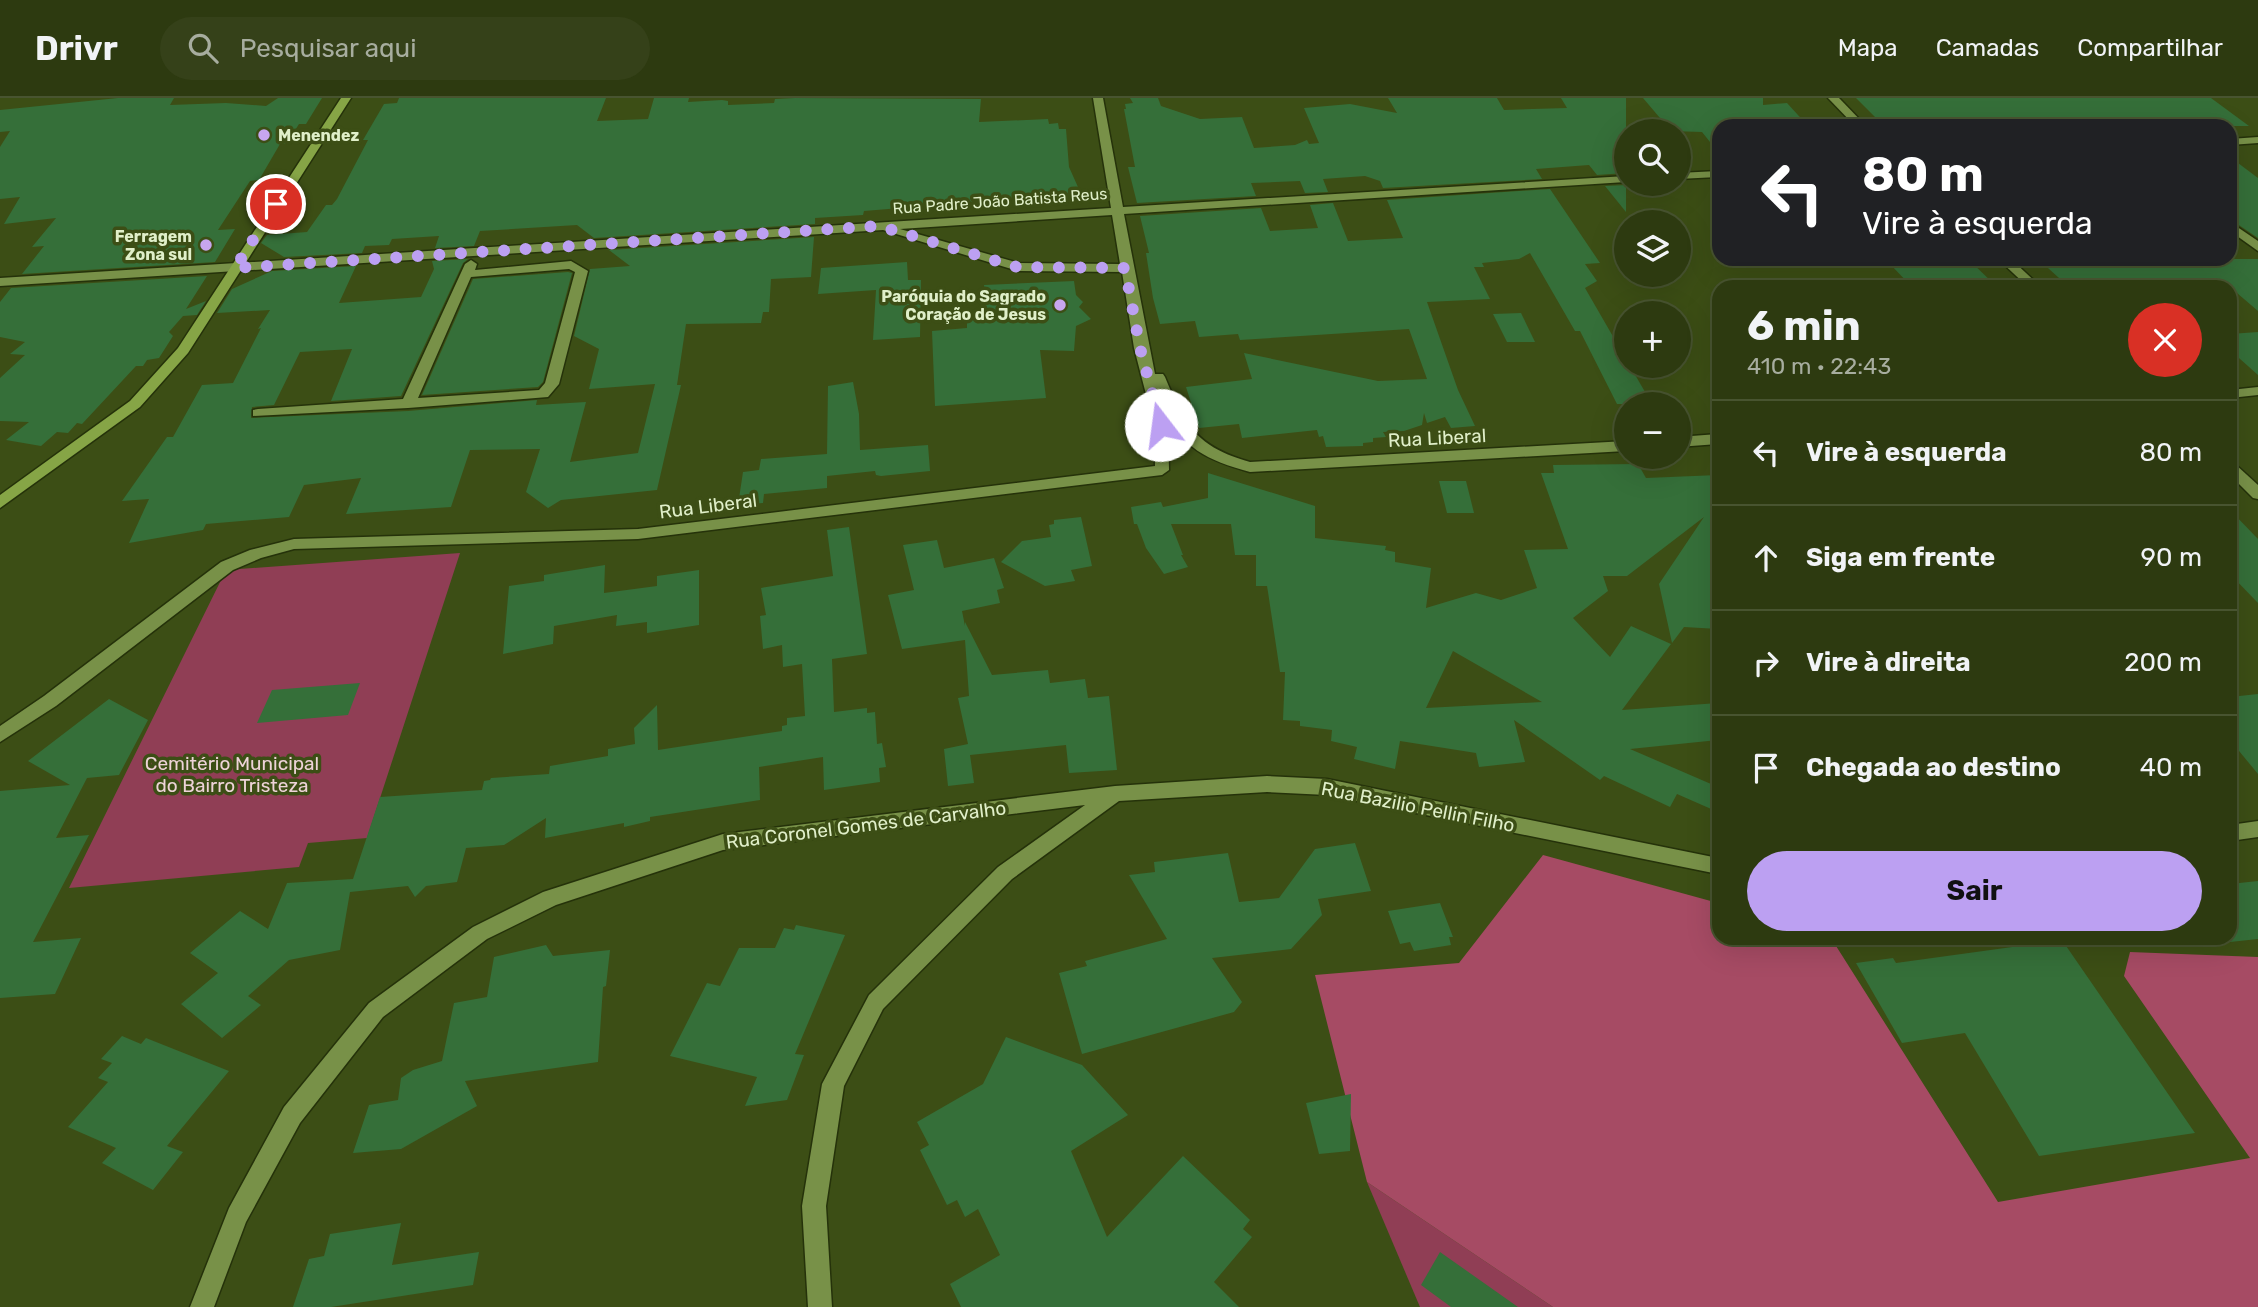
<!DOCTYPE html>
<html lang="pt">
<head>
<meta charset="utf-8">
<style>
	:root { --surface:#2d3a10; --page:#354119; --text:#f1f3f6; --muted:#a7ad9f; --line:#485430; --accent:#bca0f2 }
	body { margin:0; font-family:Rubik,sans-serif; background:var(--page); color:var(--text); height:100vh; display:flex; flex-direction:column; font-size:26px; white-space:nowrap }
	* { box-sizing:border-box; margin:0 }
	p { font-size:23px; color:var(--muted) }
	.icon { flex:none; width:38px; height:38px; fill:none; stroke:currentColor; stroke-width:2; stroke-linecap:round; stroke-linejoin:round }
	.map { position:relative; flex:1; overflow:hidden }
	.side { position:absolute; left:1712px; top:182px; width:525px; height:665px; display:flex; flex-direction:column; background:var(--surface); border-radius:21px; box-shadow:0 7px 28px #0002,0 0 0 2px var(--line) }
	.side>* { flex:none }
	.guide { position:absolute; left:1712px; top:21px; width:525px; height:147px; border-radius:21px; box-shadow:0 7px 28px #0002,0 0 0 2px var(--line); background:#202124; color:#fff; overflow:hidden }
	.fabs { position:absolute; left:1614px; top:21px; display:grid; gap:14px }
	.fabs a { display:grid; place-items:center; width:77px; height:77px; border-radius:50%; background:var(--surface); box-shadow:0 7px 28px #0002,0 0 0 2px var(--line); font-size:35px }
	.pin { position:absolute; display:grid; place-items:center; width:60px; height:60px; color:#fff; margin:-30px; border:4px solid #fff; border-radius:50%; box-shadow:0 2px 7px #0007 }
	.me { position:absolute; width:77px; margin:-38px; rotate:345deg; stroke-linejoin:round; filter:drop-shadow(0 0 5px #0008) }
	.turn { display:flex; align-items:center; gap:24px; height:147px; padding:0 35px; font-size:32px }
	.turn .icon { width:91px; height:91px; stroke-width:2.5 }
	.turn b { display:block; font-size:49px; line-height:60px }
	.round { display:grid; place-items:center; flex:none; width:74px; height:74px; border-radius:37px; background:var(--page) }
	.summary { display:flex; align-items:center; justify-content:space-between; height:119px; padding:0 35px }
	h1 { font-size:42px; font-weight:700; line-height:52px }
	.primary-button { display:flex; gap:14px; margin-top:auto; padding:14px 35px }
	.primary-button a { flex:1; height:80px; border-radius:42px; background:var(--accent); color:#111; font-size:28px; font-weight:700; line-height:80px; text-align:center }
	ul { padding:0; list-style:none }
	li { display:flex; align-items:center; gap:21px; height:105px; padding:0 35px; border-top:2px solid var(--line) }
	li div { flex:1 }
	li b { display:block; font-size:26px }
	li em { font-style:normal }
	header { display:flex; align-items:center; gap:42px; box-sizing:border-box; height:98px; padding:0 35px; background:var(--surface); border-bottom:2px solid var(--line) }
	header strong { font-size:33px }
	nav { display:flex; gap:38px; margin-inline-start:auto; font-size:24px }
	.search { width:490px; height:63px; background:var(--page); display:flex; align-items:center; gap:18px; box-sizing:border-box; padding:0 24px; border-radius:38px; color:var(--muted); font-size:26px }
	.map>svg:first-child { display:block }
	.green { fill:#903e55 }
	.forest { fill:#a64b64 }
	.building { fill:#356f39; fill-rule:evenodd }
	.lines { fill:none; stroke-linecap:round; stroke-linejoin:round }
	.minor-casing { stroke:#25320a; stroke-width:3 }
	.major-casing { stroke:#25320a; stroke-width:3 }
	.minor { fill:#789148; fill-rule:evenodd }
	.major { fill:#86a546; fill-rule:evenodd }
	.route { stroke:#bca0f2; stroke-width:12; stroke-dasharray:0 21.6 }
	.poi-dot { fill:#c7a6ef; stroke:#3c4e15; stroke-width:2.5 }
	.labels { text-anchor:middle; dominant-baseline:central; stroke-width:7; stroke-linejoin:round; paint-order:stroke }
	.far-poi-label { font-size:16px; font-weight:bold; fill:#e0efc9; stroke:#3c4e15; text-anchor:end }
	.far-street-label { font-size:16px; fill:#e0efc9; stroke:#3c4e15 }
	.street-label { font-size:19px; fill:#e0efc9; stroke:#3c4e15 }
	.park-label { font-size:19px; fill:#eed3d8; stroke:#3c4e15 }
</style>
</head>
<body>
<header>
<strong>Drivr</strong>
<div class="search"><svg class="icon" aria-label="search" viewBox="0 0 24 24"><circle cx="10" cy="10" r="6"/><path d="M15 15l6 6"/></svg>Pesquisar aqui</div>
<nav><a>Mapa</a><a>Camadas</a><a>Compartilhar</a></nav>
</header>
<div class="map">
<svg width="2258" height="1209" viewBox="0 0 2258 1209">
	<rect width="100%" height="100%" fill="#3c4e15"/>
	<g class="green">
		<polygon points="460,455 367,740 308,745 299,769 69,790 226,472"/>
		<polygon points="1367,1084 1553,1209 1420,1209"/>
	</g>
	<polygon class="forest" points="1543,757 1718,805 1718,840 1831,840 1998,1104 2250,1060 2124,878 2130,854 2258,859 2258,1209 1553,1209 1367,1084 1315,877 1459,865"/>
	<g class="building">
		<polygon points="118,0 174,0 170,7 226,5 266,8 278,0 322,0 306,26 299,26 287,45 280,46 259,82 250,83 218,132 235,131 215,164 22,176 44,148 32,149 56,120 4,126 20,99 0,101 0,49 10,33 0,34 0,12"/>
		<polygon points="399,0 606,0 597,23 648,21 654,0 689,0 688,4 722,2 728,3 728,7 774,5 775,1 795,0 981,1 979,24 1048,21 1049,26 1058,25 1059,31 1066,31 1069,69 1082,98 925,106 925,108 864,113 863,117 815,120 815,126 594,140 577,127 480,133 474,148 435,150 439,138 392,141 389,147 365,148 362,155 284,159 261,145 267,137 307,134 326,107 332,107 337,101 368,42 363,42 384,6 397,5"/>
		<polygon points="1130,0 1158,0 1161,8 1200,21 1242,19 1254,50 1295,47 1307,42 1309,46 1319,45 1304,10 1350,6 1397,15 1388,0 1497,0 1504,12 1567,10 1561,0 1626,0 1626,75 1597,77 1589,67 1536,71 1542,81 1383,90 1380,83 1365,78 1323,81 1328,94 1305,95 1300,83 1251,85 1256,98 1137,105 1128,69 1135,69 1124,11 1126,11 1125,6 1133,5"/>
		<polygon points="1643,0 1763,0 1763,7 1787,5 1808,28 1718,28 1718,54 1702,34 1671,33"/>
		<polygon points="1856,0 2211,0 2249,28 1884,28"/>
		<polygon points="2230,59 2258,80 2258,140 2230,121"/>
		<polygon points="1626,87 1626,114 1605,88"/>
		<polygon points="1550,91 1600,165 1585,166 1597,183 1585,190 1626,261 1626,268 1630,268 1652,306 1617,306 1580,233 1575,233 1530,155 1519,161 1482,165 1484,169 1474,169 1490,201 1427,204 1458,292 1475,328 1451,330 1445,319 1427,325 1424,315 1422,327 1404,333 1383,334 1386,339 1373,340 1373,344 1363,345 1363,348 1326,349 1323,338 1319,339 1317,332 1242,340 1239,326 1199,330 1186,289 1252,281 1244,255 1378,283 1427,281 1409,231 1240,242 1238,236 1199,239 1195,223 1160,226 1153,200 1146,155 1149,155 1140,118 1261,110 1270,133 1318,130 1310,107 1333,105 1348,143 1403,140 1387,102"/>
		<polygon points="814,139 811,179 771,181 769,214 763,214 761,225 686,226 677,287 681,287 657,392 561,402 548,410 526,394 540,351 470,352 451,409 346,416 361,380 304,387 289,419 206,426 203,432 129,445 149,401 122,403 167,339 173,339 202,287 233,285 261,230 258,231 270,212 217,215 232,191 272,173 356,168 339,205 421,199 434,171 432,163 468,161 463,165 401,298 331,303 352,251 300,254 274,307 252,309 251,320 408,313 537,302 536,307 586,304 570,364 638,355 655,286 589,291 599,251 574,238 590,171 630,168 609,152"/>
		<polygon points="1947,161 1968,161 1997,189 1912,189 1889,165"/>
		<polygon points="2038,161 2258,161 2258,213 2230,189 2069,189"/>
		<polygon points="907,164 908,182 921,182 920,239 873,242 876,192 818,196 821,170"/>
		<polygon points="568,174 572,175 543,284 538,289 422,297 473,181"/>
		<polygon points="207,178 186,211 206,203 197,217 183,218 169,234 173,238 159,260 147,262 143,268 136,268 82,326 77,325 68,335 57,334 41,348 6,342 29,324 0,323 0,280 25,257 10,256 25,244 0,239 0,204 11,190"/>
		<polygon points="1074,183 1076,197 1083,204 1079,209 1091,221 1076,228 1074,253 1040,252 1046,300 935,308 932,233 967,230 967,213 985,212 984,187"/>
		<polygon points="1521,215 1535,244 1507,244 1493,216"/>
		<polygon points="2258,234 2258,277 2230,252 2230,236"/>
		<polygon points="853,284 859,316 860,352 928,347 930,373 881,378 876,377 875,373 827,378 827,390 764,396 763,405 738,407 743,374 759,372 761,361 827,356 828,288"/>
		<path d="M 1638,366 L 1646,380 L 1718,377 L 1718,531 L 1684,529 L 1672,545 L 1659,486 L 1704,419 L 1627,478 L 1603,478 L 1608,493 L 1573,520 L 1610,559 L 1631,528 L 1671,546 L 1622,612 L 1718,605 L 1718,642 L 1630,651 L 1718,689 L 1718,714 L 1677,696 L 1670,709 L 1604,678 L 1600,682 L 1514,622 L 1525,664 L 1479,669 L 1476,655 L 1400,643 L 1395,671 L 1354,661 L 1357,649 L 1331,643 L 1332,632 L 1300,628 L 1300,623 L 1283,622 L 1285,574 L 1280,574 L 1268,494 L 1267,488 L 1256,488 L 1256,457 L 1235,457 L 1231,426 L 1171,426 L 1183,457 L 1181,457 L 1188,469 L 1164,476 L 1146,450 L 1137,426 L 1134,426 L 1131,409 L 1161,404 L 1163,409 L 1208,400 L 1208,375 L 1315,408 L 1315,440 L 1386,448 L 1385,452 L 1395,454 L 1395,464 L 1431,470 L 1426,510 L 1476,495 L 1501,502 L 1537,490 L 1524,452 L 1568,451 L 1541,375 L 1554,375 L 1553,367 ZM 1453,553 L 1542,604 L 1426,610 Z"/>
		<polygon points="1439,383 1466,383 1474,415 1447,415"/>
		<polygon points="2230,412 2258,441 2258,505 2230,476"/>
		<polygon points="1081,419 1092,468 1071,472 1075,483 1045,488 1001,464 1022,443 1051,439 1049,427 1054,426 1054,422"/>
		<polygon points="849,429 867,556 832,561 834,614 867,610 867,615 875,614 877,646 882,645 886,669 879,670 880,684 824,692 823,659 759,669 760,702 650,719 650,723 624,729 624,725 545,740 546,720 504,747 466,750 457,784 426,788 415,799 408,788 350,794 340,852 289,862 248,898 261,907 222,940 181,906 218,875 190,855 240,813 268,831 287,785 353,781 380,699 482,692 484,683 490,682 491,680 549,676 550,668 608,658 608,651 635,646 634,630 657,607 658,652 782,633 782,628 787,627 787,620 805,618 802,566 783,569 782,547 763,551 760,518 766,517 761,490 833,478 827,432"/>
		<polygon points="937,442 944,470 994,460 1004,490 997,492 1000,505 962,513 965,528 965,524 992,577 1048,572 1050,585 1085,581 1088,600 1109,598 1117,672 1069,675 1066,647 970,657 974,685 948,688 944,651 968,646 958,600 969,598 965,542 902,551 888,497 914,492 903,447"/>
		<polygon points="605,467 604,495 657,488 657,478 699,472 699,527 647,535 647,524 616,528 617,517 554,528 553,546 503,556 509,488 544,483 544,477"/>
		<polygon points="360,585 348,617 257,625 272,592"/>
		<polygon points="2258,596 2258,676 2230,642 2230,599"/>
		<polygon points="109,601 148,622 119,677 87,680 56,740 89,737 33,844 81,840 55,896 0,900 0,693 70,687 28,663"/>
		<polygon points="1355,745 1371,793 1318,801 1322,817 1291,851 1212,860 1242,904 1234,914 1082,956 1059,875 1087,868 1085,863 1167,841 1129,777 1155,774 1154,764 1228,755 1239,804 1279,800 1315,751"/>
		<polygon points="2258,783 2258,841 2230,844 2230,786"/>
		<polygon points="1440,805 1453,839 1449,839 1451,847 1414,853 1410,844 1400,846 1388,813"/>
		<polygon points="796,827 845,837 795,956 804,957 787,1002 745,1008 757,979 670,958 707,885 720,888 739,850 775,850 784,830 794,832"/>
		<polygon points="2062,842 2195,1035 2039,1058 1965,935 1902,945 1856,865 1893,860 1896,865"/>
		<polygon points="546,847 553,858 610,852 606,888 603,889 598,964 465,983 477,1008 401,1051 353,1055 369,1007 398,1002 401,980 413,972 442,963 454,905 487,899 494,859"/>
		<polygon points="122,938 141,946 146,940 229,973 167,1048 183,1054 153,1092 102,1065 116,1050 68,1029 108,984 98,980 112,965 101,961"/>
		<polygon points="1006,939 1082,967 1128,1017 1071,1053 1107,1139 1183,1058 1250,1122 1243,1131 1252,1139 1214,1184 1239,1209 961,1209 950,1186 1000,1157 978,1111 965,1119 957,1102 947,1107 920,1052 929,1047 917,1024 983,986"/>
		<polygon points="1351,996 1350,1053 1319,1056 1306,1005"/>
		<polygon points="401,1125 392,1167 479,1154 473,1187 331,1209 293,1209 309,1161 324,1158 330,1136"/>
		<polygon points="1440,1154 1518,1209 1451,1209 1421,1187"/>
	</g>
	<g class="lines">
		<defs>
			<g id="minor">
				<path d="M 1093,0 L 1103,0 L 1123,109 L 1626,78 L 1626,84 L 1124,116 L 1155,276 L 1163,276 L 1165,279 C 1185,328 1197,349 1250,364 L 1626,343 L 1626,353 L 1250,374 C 1207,362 1182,351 1163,308 L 1168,327 L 1169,372 L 1162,377 L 638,441 L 294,451 L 261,460 L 233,472 L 56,608 L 0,644 L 0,628 L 44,598 L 221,464 L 250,452 L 294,441 L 638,431 L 1155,368 L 1154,327 L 1134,250 L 1122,174 L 1018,173 L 883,132 L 0,188 L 0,180 L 1111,110 ZM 1112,117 L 1120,166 L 1019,165 L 900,131 Z"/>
				<polygon points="1828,0 1839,0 1866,28 1855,28"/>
				<polygon points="2258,39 2258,45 2230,47 2230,41"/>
				<polygon points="1718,73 1718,79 1678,81 1678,75"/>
				<polygon points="2230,124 2258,143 2258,153 2230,133"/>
				<polygon points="1998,161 2011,161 2041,189 2028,189"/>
				<path d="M 471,162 L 477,166 L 475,172 L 571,163 L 588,173 L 559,286 L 548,299 L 408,310 L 253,318 L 253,312 L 258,311 L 403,301 L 465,166 ZM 569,171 L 575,174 L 545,285 L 539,292 L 418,300 L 471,179 Z"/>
				<polygon points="2258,289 2258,297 2230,300 2230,292"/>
				<polygon points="1718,336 1718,346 1678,349 1678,339"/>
				<polygon points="2230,364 2235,366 2258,387 2258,401 2253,400 2230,377"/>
				<polygon points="1267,678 1327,681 1718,760 1718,776 1327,697 1267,694 1119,703 1012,781 883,911 844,988 826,1108 832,1209 808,1209 802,1108 822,986 869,897 998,769 1085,707 723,752 556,807 487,841 383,919 300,1025 246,1124 214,1209 190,1209 229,1110 284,1009 369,905 473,829 543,794 723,736 1115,688"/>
				<polygon points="2258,723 2258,739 2230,743 2230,727"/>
			</g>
			<polygon id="major" points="341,0 351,0 188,255 140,309 0,410 0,397 130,303 178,250"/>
		</defs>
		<use href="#minor" class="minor-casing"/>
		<use href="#major" class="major-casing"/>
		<use href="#minor" class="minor"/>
		<use href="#major" class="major"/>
	</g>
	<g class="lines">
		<polyline class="route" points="276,106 235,170 879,128 1017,169 1125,170 1140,250 1161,327"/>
	</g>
	<g class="poi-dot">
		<circle cx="264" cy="37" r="7"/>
		<circle cx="206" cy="147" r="7"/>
		<circle cx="1060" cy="207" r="7"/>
	</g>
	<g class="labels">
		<g class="far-poi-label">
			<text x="278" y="37" text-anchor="start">Menendez</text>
			<text x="192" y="138">Ferragem<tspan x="192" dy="18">Zona sul</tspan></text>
			<text x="1046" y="198">Paróquia do Sagrado<tspan x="1046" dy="18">Coração de Jesus</tspan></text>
		</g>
		<g class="far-street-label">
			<text transform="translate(1000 103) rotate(-4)">Rua Padre João Batista Reus</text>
		</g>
		<g class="street-label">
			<text transform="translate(1437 340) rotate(-3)">Rua Liberal</text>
			<text transform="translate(708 408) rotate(-7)">Rua Liberal</text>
			<text transform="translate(1418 709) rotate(11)">Rua Bazilio Pellin Filho</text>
			<text transform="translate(866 727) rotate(-7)">Rua Coronel Gomes de Carvalho</text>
		</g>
		<g class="park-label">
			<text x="232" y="665">Cemitério Municipal<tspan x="232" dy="22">do Bairro Tristeza</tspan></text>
		</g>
	</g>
</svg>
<div class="fabs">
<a><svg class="icon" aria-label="search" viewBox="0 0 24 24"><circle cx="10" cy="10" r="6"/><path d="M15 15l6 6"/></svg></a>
<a><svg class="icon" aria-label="layers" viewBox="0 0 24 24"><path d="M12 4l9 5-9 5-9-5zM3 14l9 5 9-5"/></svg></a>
<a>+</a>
<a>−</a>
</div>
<div class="pin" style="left:276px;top:106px;background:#d93025"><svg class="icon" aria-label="arrive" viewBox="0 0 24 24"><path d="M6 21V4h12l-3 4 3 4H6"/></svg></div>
<svg class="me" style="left:1161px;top:327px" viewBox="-20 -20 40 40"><circle r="19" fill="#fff"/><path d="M0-13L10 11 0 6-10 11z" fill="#bca0f2"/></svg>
<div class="guide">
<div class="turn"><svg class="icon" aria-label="left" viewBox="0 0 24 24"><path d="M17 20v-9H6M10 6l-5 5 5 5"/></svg><div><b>80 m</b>Vire à esquerda</div></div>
</div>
<section class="side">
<div class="summary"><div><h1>6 min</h1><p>410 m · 22:43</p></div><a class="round" style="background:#d93025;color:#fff"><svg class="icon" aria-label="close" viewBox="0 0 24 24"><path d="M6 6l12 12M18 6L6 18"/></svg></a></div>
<ul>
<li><svg class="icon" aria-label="left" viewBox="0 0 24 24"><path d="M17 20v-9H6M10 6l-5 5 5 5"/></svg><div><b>Vire à esquerda</b></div><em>80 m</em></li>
<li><svg class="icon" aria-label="ahead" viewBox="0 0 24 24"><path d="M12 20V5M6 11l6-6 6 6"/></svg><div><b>Siga em frente</b></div><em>90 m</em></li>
<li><svg class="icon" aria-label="right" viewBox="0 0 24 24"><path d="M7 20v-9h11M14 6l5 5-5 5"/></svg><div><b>Vire à direita</b></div><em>200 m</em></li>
<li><svg class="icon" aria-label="arrive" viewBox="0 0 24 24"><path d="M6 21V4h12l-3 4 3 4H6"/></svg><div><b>Chegada ao destino</b></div><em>40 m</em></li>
</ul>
<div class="primary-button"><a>Sair</a></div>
</section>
</div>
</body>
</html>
